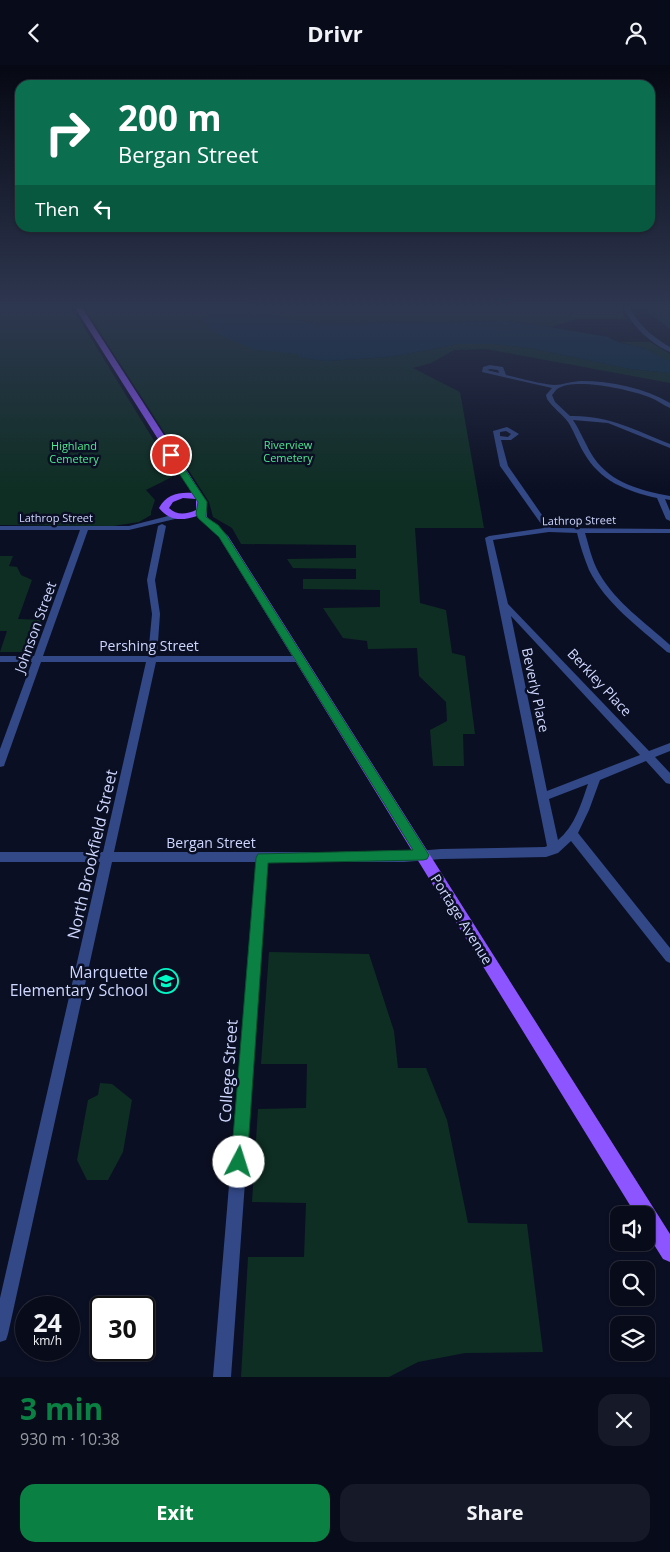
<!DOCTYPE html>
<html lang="en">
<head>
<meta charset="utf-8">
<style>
	:root { --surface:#080b1a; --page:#161927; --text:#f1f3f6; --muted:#989ba2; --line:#292b39; --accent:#0b8043 }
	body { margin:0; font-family:"Open Sans",sans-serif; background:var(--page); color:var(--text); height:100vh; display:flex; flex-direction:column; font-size:19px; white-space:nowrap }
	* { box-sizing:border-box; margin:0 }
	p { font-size:16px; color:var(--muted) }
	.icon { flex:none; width:28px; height:28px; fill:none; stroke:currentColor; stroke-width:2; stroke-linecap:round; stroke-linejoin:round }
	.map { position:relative; height:1312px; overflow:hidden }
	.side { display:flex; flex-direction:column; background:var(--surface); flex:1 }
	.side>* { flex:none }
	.banner { position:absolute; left:15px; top:15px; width:640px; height:152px; border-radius:15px; box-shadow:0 1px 4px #0004,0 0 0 1px var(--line); background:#0b6e4f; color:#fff; overflow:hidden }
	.controls { position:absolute; left:610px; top:1141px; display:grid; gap:10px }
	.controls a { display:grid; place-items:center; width:45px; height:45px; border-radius:10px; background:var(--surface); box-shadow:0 1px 4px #0004,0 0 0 1px var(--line); font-size:25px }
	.speed { position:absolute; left:15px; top:1231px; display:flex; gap:10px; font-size:25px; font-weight:700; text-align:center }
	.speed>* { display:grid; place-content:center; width:65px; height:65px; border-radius:50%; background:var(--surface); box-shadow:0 1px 4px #0004,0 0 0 1px var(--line); line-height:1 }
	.speed small { font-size:12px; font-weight:400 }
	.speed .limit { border:2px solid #111; border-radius:8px; background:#fff; color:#111 }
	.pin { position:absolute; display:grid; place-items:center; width:42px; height:42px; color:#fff; margin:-21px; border:2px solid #fff; border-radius:50%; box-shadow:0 1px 5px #0007 }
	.me { position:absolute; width:55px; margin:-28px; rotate:5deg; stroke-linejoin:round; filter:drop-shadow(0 0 4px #0008) }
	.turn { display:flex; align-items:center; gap:18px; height:105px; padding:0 20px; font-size:22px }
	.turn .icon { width:65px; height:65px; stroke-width:2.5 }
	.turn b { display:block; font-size:35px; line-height:42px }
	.then { display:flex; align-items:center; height:48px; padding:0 20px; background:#0003; gap:10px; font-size:19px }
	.round { display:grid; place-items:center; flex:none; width:52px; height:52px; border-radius:15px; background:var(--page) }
	.overview { display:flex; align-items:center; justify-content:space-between; height:85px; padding:0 20px }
	h1 { font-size:30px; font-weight:700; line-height:38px; color:var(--accent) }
	.cta { display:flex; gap:10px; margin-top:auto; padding:10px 20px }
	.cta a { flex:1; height:58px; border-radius:15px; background:var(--accent); color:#fff; font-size:20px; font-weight:700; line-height:58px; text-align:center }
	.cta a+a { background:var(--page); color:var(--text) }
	header { display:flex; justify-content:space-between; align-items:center; height:65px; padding:0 20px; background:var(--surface); font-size:22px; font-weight:700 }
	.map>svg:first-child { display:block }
	.green { fill:#0e2e23 }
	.water { fill:#052e43 }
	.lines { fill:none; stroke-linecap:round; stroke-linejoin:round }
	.minor { fill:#324887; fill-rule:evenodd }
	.major { fill:#8c55ff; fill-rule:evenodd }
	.route { fill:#0b8043; stroke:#07532c }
	.labels { text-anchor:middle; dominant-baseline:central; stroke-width:5; stroke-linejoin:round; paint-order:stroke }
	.far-park-label { font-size:11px; fill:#4eea94; stroke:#0b0f23 }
	.far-street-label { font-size:11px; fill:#ced7ff; stroke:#0b0f23 }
	.street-label { font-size:14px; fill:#ced7ff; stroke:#0b0f23 }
	.near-street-label { font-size:16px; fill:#ced7ff; stroke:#0b0f23 }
	.near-poi-label { font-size:16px; fill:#ced7ff; stroke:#0b0f23; text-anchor:end }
</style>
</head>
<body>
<header><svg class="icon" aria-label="back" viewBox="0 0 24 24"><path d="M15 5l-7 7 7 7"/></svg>Drivr<svg class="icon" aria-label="person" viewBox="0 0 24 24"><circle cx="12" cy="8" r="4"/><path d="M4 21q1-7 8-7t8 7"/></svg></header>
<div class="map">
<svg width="670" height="1312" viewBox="0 0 670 1312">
	<rect width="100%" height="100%" fill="#0b0f23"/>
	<g class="green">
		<polygon points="0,241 71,241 174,408 172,412 146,425 155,435 151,447 151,450 139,457 113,461 0,460"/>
		<polygon points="83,241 212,241 204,254 255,285 280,286 300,289 301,293 326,296 390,292 458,279 494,279 530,283 630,304 670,308 670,318 486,284 454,285 431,298 413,303 460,327 484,463 415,463 420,538 446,545 452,588 465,591 475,669 463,669 464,701 433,701 430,665 447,656 446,637 419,611 417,583 368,584 367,576 343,573 323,543 380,542 380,525 303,524 303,514 356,514 356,504 293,503 287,494 356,493 356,480 241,479 232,463 213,452 209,437"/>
		<polygon points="270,241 621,241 625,254 576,254 551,262 506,256 321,259 288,254 280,252 269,244"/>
		<polygon points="620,277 650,277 670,289 670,296 660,293 643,283"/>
		<polygon points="0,491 13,491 9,501 17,502 21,510 32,515 18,554 42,555 29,587 0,587 7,566 0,566"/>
		<polygon points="269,887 369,889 394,966 398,1003 426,1003 447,1055 468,1158 527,1159 543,1287 465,1288 418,1297 389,1312 241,1312 248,1192 304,1192 306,1138 252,1137 258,1044 306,1043 307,999 261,999"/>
		<polygon points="100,1018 112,1019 132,1035 123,1087 108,1115 87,1115 77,1095 88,1035 98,1030"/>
	</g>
	<g class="water">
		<path d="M 212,241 L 270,241 L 270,244 L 280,252 L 288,254 L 321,259 L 506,256 L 532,259 L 608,272 C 617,279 630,279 642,283 C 652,286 660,293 670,296 L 670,308 L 630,304 L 530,283 L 494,279 L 458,279 L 390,292 L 326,296 L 300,293 L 299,289 L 255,285 L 213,267 L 203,254 Z"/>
		<polygon points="647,241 670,241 670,264 648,247"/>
	</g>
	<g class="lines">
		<g class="minor">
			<path d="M 623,241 L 629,241 C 638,260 653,272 670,282 L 670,287 C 650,278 632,261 623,241 Z"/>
			<path d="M 490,300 L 503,302 L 506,310 C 521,313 539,319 555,320 C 561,320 573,316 581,316 C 611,316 645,323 670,338 L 670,343 C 663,340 657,335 649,332 C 630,325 575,312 557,324 C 555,326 554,328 552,330 L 555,337 L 570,351 C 608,350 635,365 670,379 L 670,383 L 608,358 L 573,355 C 581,367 586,381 594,393 C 611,418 642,426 670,431 L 670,435 L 665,434 L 670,446 L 670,456 L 666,454 L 657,433 C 626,426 600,416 584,388 C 578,378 574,366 568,357 C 562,349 553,343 547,334 L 546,330 L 552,323 L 482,307 L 483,302 ZM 490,304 L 498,305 L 499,308 L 487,305 Z"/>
			<path d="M 507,362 L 519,369 L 511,375 L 501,375 L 508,401 L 551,463 L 670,464 L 670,468 L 585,468 C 589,481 592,496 599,508 C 616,538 645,557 670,580 L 670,588 L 667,587 C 639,562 606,539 589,505 C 584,493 580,480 577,468 L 549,467 L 493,475 L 508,539 L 649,686 L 670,678 L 670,686 L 655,692 L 670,708 L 670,719 L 666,718 L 646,696 L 600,715 L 589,745 L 578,768 L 670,883 L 670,898 L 666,896 L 571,776 L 558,788 L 546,792 L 441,794 L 404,797 L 268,797 L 231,1312 L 213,1312 L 256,797 L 112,797 L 8,1269 L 6,1275 L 0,1277 L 0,1233 L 100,797 L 0,797 L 0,787 L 103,787 L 146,597 L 41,597 L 5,698 L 4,701 L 0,702 L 0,684 L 32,597 L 0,597 L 0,591 L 34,591 L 80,465 L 0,465 L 0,461 L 129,461 L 176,449 L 180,451 L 179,453 L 129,465 L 88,465 L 43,591 L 148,591 L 152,549 L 147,515 L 158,461 L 162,459 L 166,461 L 155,515 L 160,549 L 157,591 L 299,591 L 304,594 L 299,597 L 156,597 L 114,787 L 404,787 L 441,784 L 545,782 L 547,781 L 485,473 L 489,471 L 544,463 L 500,401 L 493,366 ZM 506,366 L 511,369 L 508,372 L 500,371 L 500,367 ZM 511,551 L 640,690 L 547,726 ZM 588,719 C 581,739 575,761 558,775 L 549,734 Z"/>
		</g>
		<path class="major" d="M 74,241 L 81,241 L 207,437 L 207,452 L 228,471 L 670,1169 L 670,1197 L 663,1194 L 646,1167 L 646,1150 L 636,1150 L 219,472 L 197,451 C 182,456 169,456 159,443 C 166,430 178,427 192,428 ZM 183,433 L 196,434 L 196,445 C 187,449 177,451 169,443 L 173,437 Z"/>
	</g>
	<linearGradient id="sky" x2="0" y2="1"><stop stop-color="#060813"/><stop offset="0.57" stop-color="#2e3750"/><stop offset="1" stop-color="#2e3750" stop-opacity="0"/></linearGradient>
	<rect width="670" height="425" fill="url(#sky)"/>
	<polygon class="route" points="168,388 174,388 207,437 206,452 218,460 227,471 429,790 427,794 423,795 268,798 247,1097 245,1103 239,1106 233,1103 231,1097 256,793 258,789 413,785 219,472 198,453 196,449 198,437 167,390"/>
	<defs>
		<symbol id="school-ring" viewBox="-11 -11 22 22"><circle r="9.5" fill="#0b0f23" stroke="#00f9c6" stroke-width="1.5"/><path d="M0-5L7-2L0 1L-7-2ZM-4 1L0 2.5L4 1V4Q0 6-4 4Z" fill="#00f9c6"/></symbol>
	</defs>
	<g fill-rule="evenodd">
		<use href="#school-ring" x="152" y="902" width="28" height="28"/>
	</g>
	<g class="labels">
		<g class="far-park-label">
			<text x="288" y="379">Riverview<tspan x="288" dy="13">Cemetery</tspan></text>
			<text x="74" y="380">Highland<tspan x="74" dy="13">Cemetery</tspan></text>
		</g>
		<g class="far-street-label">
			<text x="56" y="452">Lathrop Street</text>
			<text transform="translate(579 455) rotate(-1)">Lathrop Street</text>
		</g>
		<g class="street-label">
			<text transform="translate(35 562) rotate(-70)">Johnson Street</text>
			<text x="149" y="580">Pershing Street</text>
			<text transform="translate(600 617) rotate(47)">Berkley Place</text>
			<text transform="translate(536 625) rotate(78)">Beverly Place</text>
			<text x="211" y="777">Bergan Street</text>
			<text transform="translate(462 854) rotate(58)">Portage Avenue</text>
		</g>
		<g class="near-street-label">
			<text transform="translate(92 789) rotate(-77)">North Brookfield Street</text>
			<text transform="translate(228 1006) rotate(-86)">College Street</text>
		</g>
		<g class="near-poi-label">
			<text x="148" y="907">Marquette<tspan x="148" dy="18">Elementary School</tspan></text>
		</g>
	</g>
</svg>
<div class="controls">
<a><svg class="icon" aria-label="sound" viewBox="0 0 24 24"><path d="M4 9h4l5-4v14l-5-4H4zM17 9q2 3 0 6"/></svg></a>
<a><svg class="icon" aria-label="search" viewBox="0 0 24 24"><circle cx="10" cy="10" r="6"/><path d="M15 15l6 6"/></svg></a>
<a><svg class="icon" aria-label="layers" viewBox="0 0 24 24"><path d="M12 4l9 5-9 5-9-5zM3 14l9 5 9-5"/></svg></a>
</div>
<div class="speed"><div>24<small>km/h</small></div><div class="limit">30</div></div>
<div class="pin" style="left:171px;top:390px;background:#d93025"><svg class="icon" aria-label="arrive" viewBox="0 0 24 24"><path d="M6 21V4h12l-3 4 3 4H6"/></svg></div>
<svg class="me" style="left:239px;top:1097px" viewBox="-20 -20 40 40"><circle r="19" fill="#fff"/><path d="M0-13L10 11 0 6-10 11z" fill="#0b8043"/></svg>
<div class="banner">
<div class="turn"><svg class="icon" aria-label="right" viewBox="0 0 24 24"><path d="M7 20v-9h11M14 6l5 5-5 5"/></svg><div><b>200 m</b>Bergan Street</div></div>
<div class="then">Then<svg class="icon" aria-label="left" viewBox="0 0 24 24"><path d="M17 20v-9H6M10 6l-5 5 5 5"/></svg></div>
</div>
</div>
<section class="side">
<div class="overview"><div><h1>3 min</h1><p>930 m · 10:38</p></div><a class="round"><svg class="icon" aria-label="close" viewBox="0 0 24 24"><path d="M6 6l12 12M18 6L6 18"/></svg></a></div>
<div class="cta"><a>Exit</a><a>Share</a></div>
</section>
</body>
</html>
